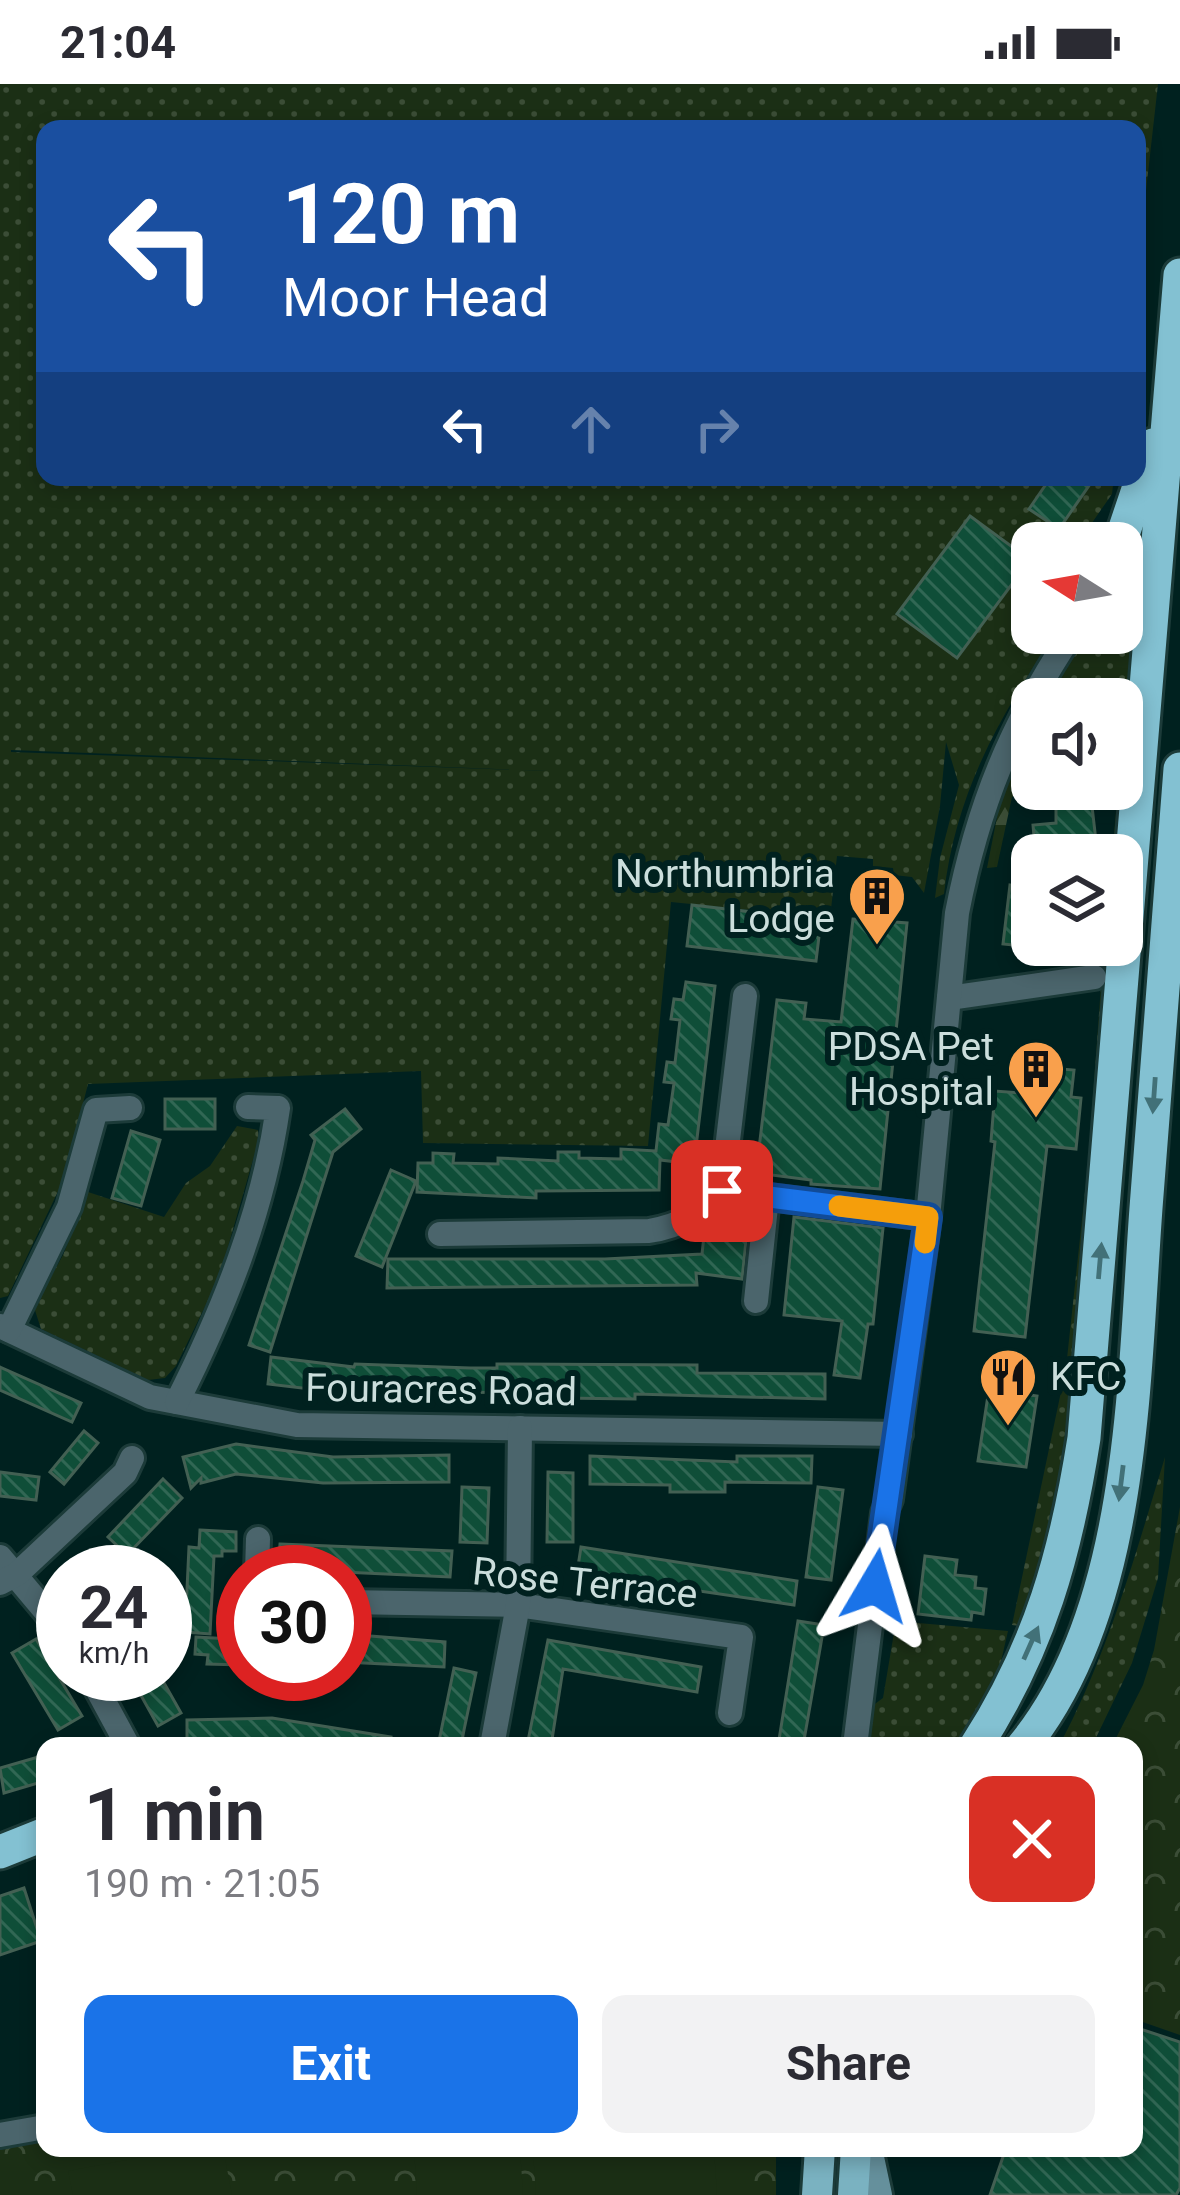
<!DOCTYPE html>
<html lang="en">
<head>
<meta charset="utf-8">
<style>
	:root { --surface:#fff; --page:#f2f2f3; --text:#2b2b33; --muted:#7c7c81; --accent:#1a73e8 }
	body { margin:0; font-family:Roboto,sans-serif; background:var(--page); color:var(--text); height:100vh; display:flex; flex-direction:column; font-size:45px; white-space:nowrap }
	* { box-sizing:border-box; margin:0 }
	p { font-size:39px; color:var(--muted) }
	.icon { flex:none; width:66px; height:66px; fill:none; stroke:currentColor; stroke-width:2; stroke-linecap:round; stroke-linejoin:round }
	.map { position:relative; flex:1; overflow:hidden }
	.side { position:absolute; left:36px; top:1653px; width:1107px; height:420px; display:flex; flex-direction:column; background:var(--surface); border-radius:24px; box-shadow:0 6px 18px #0003 }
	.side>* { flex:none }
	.hud { position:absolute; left:36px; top:36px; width:1110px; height:366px; border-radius:24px; box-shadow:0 6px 18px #0003; background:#1a4fa0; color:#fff; overflow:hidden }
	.needle { width:78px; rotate:281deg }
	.tools { position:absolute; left:1011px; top:438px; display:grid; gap:24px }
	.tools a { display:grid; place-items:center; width:132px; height:132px; border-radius:24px; background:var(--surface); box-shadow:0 6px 18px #0003; font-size:60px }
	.speed { position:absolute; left:36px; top:1461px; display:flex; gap:24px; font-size:60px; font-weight:700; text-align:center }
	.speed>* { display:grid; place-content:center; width:156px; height:156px; border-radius:50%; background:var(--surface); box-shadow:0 6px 18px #0003; line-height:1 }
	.speed small { font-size:30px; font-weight:400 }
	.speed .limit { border:18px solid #d22; background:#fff; color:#111 }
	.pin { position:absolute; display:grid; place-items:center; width:102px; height:102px; color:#fff; margin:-51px; border-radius:24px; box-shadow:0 6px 18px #0006 }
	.me { position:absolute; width:132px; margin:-66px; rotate:7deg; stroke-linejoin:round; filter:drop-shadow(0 0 9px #0008) }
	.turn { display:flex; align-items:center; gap:42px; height:252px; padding:0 48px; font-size:54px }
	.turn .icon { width:156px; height:156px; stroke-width:2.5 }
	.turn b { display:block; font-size:84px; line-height:102px }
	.lanes { display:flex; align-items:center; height:114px; padding:0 48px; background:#0003; justify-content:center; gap:60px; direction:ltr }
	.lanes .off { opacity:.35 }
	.round { display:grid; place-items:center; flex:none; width:126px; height:126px; border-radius:24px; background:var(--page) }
	.overview { display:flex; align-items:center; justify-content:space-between; height:204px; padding:0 48px }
	h1 { font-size:72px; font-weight:700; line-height:90px }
	.button { display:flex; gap:24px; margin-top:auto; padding:24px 48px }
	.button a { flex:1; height:138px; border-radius:24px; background:var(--accent); color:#fff; font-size:48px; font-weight:700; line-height:138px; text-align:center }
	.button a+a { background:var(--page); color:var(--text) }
	.status { display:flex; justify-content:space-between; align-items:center; height:84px; padding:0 60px; background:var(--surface); direction:ltr }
	.status svg { height:33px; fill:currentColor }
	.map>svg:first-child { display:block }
	.grass { fill:url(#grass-dots); fill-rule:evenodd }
	.forest { fill:url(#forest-firs) }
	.park { fill:url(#park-crowns) }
	.garden { fill:#1b2f15 }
	.building { fill:url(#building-back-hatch); stroke:#436053; stroke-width:3 }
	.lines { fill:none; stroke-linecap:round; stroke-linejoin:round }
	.minor-casing { stroke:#1c3b39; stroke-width:30 }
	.secondary-casing { stroke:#1c3b39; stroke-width:30 }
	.primary-casing { stroke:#1c3b39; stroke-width:36 }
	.trunk-casing { stroke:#1c3b39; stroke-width:39 }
	.minor { stroke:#4b656c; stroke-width:24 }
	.secondary { stroke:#65909c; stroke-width:24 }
	.primary { stroke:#7ab2c1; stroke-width:30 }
	.trunk { stroke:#83c1d2; stroke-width:33 }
	.oneway { fill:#427178 }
	.route-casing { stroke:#114b97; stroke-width:30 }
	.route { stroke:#1a73e8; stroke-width:21 }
	.slow { stroke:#f59e0b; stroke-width:21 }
	.labels { text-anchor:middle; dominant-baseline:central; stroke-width:12; stroke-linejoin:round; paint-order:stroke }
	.poi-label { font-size:39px; fill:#cbdedc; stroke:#00211f; text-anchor:end }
	.street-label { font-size:39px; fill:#cbdedc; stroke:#00211f }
</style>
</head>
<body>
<div class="status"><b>21:04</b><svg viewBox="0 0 49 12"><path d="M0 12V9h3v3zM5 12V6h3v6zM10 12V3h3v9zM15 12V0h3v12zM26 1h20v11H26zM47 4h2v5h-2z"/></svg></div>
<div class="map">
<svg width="1180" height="2111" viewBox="0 0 1180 2111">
	<defs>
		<pattern id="grass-dots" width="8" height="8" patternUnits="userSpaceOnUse" patternTransform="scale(3)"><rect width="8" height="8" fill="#1b2f15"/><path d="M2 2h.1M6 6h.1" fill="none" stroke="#3b4d36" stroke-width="1.8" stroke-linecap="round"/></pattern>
		<pattern id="forest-firs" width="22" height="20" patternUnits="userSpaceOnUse" patternTransform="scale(3)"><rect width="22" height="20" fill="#1b2f15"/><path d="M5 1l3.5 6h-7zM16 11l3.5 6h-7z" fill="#3b4d36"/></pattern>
		<pattern id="park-crowns" width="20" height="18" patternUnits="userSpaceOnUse" patternTransform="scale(3)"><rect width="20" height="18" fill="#1b2f15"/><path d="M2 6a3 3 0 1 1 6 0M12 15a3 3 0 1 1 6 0" fill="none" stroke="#3b4d36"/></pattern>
		<pattern id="building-back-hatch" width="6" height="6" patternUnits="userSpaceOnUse" patternTransform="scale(3)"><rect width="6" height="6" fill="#0f4e38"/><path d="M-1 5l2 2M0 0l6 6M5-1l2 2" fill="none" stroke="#316754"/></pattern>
	</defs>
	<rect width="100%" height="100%" fill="#00211f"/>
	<g class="grass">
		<path d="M 0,0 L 1158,0 L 1137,187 L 1137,45 L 45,45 L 45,393 L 1114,393 L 1112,410 L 1078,459 L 1032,459 L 1032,549 L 1057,549 C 1000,629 955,711 944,810 L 935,814 L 940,774 L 959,701 L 946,658 L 940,722 L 924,809 L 912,793 L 894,791 L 893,784 L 873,782 L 873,775 L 837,772 L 830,834 L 671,818 L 648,1062 L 423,1059 L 421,987 L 88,1000 L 63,1097 L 8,1212 L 0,1214 ZM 11,666 L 547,687 L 11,668 Z"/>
		<polygon points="1142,475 1122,771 1112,771 1118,705 1122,705 1122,615 1048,615 1088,549 1122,549 1122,498 1136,476"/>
		<polygon points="1104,861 1115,861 1071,1356 1045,1486 1020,1542 1012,1541 1066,1284 1088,1080"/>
		<polygon points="237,1042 258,1046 259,1055 219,1194 176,1282 165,1294 148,1296 41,1245 34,1223 63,1171 88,1108 164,1133 186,1099 210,1082"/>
		<path d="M 1165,1373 L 1158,1494 L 1132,1579 L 1092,1662 L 1059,1662 C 1108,1570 1135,1472 1165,1373 Z"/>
		<polygon points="896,1537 1008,1547 996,1599 955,1662 862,1662 868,1625 883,1614"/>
	</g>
	<polygon class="forest" points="1032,665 1032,704 1012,713 997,783 987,784 998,728 1019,670"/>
	<g class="park">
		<polygon points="1180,1423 1180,1951 1134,1935 1134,1662 1112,1662 1143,1601 1154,1566"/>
		<polygon points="45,2057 45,2064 776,2064 776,2111 0,2111 0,2065"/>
	</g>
	<g class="garden">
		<polygon points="190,2064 223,2064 232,2111 73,2111 68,2087"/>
		<polygon points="414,2064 520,2064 523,2111 417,2111"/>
		<polygon points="609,2064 714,2064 717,2111 536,2111 533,2068"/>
	</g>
	<g class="building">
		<polygon points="1051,393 1095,393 1059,445 1029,425"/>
		<polygon points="970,432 1030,476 957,574 897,530"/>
		<polygon points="1056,705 1090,705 1096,757 1035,764 1033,741 1056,739"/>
		<polygon points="1010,801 1032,803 1032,863 1003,860"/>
		<polygon points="692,821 821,836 816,877 687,862"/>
		<polygon points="853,835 907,839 880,1105 811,1100 811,1096 756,1089 777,916 806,919 804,935 841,938"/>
		<polygon points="686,898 715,902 694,1080 660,1076 659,1106 536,1107 536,1114 417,1108 418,1079 433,1079 433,1069 454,1070 453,1079 498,1080 498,1074 558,1077 558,1068 579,1068 579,1074 621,1075 621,1065 656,1067 659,1040 668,1041 674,999 664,998 667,978 675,979 680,936 671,935 674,915 683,916"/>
		<polygon points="1025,982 1074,986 1071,1013 1081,1014 1076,1065 1047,1062 1025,1253 974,1247 995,1058 991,1057 995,1007 1023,1009"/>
		<rect x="165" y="1015" width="50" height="30"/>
		<polygon points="345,1025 361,1045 333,1068 270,1268 249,1261 303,1097 315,1056 311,1051"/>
		<polygon points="131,1047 160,1056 141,1122 112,1114"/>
		<polygon points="391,1086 416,1097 382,1183 356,1172"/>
		<polygon points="737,1126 749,1128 742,1195 696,1189 697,1201 387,1204 388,1175 605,1175 702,1170 704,1152 733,1156"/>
		<polygon points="794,1133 883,1144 873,1240 868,1240 860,1294 834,1291 842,1237 784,1231"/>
		<polygon points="271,1273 354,1283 355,1280 470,1284 497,1284 497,1280 697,1281 697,1289 825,1290 825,1315 635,1310 635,1315 561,1314 561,1308 344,1309 268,1300"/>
		<polygon points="0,1283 81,1319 72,1338 0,1306"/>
		<polygon points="989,1305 1037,1312 1026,1383 978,1377"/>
		<polygon points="84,1347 98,1359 64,1400 50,1388"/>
		<polygon points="236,1360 333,1373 449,1371 449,1398 323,1399 236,1390 201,1399 201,1394 191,1404 183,1373"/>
		<polygon points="590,1372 737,1378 737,1372 812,1372 811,1399 725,1398 725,1408 670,1408 670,1401 590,1400"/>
		<polygon points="0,1388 39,1393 36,1416 0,1412"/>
		<polygon points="548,1388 573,1389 573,1458 547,1458"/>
		<polygon points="163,1395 182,1414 127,1471 108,1453"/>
		<polygon points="462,1403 489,1404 487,1459 460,1458"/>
		<polygon points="818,1403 843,1406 831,1496 806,1493"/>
		<polygon points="200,1446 236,1448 236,1467 222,1467 222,1472 214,1472 210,1550 185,1548 189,1463 199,1464"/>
		<polygon points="280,1460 452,1467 450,1493 278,1485"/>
		<polygon points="581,1463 797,1497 794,1521 577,1489"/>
		<polygon points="925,1472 957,1476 955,1491 976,1493 975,1504 986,1505 983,1530 972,1528 971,1536 918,1530"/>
		<polygon points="798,1537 824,1541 821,1559 803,1662 778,1662"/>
		<polygon points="345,1550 445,1558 444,1583 345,1578"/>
		<polygon points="196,1553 231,1555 231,1561 242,1561 242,1581 207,1580 208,1571 195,1570"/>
		<polygon points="36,1555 82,1632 58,1646 12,1569"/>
		<polygon points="548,1556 701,1583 697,1608 563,1585 551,1662 527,1662"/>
		<polygon points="454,1584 476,1589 464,1646 461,1662 438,1662"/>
		<polygon points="129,1590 159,1590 181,1629 158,1642"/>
		<polygon points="272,1634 391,1653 390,1662 303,1662 263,1657 263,1662 187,1661 187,1636"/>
		<polygon points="45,1671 45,1697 4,1709 0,1684"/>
		<polygon points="24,1804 41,1857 0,1871 0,1812"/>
		<polygon points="1134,1943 1180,1958 1180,2104 1176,2111 990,2111 1006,2064 1134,2064"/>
	</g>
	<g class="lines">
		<defs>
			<g id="minor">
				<polyline points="949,914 1094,893"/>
				<polyline points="722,1107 745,912"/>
				<path d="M 440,1150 L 649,1147 C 681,1142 699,1130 722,1107 L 928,1133"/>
				<polyline points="756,1217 767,1113"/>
				<polyline points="0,1242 150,1313 297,1341 900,1350"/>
				<polyline points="9,1246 69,1123 96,1026 130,1024"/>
				<path d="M 177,1318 C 224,1225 263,1128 278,1024 L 248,1023"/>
				<polyline points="0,1473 63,1548"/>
				<polyline points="257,1488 258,1455"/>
				<polyline points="0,1499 17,1490 125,1389 132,1374"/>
				<polyline points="345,1518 518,1521 741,1553 730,1629"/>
				<polyline points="89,1590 128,1662"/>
				<polyline points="492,1662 518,1521 520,1344"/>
				<path d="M 855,1662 L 884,1429 L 890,1415 L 928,1133 L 957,829 C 978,721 1011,641 1072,549"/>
				<polyline points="0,2051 45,2043"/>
			</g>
			<polyline id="secondary" points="870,2064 880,2111"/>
			<g id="primary">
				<polyline points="817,2111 820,2064"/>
				<polyline points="853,2111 856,2064"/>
			</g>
			<g id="trunk">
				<polyline points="1120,459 1153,361"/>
				<path d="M 976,1662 C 1040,1563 1066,1469 1084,1354 L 1180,191"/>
				<path d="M 1023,1662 C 1138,1522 1133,1285 1147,1111 C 1158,969 1169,827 1180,685"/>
				<polyline points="0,1768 45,1750"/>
			</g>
		</defs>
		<use href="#minor" class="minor-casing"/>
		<use href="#secondary" class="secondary-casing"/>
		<use href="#primary" class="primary-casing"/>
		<use href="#trunk" class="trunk-casing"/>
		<use href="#minor" class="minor"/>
		<use href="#secondary" class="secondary"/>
		<use href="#primary" class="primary"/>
		<use href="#trunk" class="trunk"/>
	</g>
	<defs><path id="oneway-solid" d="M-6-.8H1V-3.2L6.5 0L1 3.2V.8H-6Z" transform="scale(3)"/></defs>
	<g class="oneway">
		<use href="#oneway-solid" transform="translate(1154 1011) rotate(94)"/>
		<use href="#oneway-solid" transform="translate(1100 1177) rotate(-85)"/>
		<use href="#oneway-solid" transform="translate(1121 1399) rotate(97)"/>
		<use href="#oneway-solid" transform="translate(1031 1559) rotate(-66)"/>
	</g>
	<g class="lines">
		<defs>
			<polyline id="route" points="722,1107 928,1133 875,1502"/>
		</defs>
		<use href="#route" class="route-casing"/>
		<use href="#route" class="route"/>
		<polyline class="slow" points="839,1122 928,1133 925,1159"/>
	</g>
	<defs>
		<symbol id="building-pin" viewBox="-11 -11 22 30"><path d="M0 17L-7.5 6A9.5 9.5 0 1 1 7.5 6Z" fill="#f9a04c" stroke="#00211f"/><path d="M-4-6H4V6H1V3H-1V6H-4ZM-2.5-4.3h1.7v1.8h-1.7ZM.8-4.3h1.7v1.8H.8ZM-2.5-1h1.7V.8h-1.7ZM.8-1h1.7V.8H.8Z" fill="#111"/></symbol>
		<symbol id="restaurant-pin" viewBox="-11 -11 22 30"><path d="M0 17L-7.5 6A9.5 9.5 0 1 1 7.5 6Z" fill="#f9a04c" stroke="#00211f"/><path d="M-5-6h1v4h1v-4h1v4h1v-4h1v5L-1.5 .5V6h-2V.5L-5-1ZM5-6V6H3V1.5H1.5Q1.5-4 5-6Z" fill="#111"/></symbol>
	</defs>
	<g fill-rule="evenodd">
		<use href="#building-pin" x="844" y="779" width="66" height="90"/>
		<use href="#building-pin" x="1003" y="952" width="66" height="90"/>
		<use href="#restaurant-pin" x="975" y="1260" width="66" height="90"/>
	</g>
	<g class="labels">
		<g class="poi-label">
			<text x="835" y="790">Northumbria<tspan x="835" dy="45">Lodge</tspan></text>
			<text x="994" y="963">PDSA Pet<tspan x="994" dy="45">Hospital</tspan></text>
			<text x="1050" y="1293" text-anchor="start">KFC</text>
		</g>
		<g class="street-label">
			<text transform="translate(441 1306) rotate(1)">Fouracres Road</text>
			<text transform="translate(585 1499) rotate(6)">Rose Terrace</text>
		</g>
	</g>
</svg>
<div class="tools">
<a><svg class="needle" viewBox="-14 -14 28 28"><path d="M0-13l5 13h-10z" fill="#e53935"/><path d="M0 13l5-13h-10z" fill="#7c7c81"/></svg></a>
<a><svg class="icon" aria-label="sound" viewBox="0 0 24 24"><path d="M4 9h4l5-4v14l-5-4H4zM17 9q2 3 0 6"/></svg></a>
<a><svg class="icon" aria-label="layers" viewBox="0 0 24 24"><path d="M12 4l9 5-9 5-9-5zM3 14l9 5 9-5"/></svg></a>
</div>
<div class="speed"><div>24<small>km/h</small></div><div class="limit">30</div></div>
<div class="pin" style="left:722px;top:1107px;background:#d93025"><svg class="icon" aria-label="arrive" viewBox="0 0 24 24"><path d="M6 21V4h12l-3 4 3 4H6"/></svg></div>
<svg class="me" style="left:875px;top:1502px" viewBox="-20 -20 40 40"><path d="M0-17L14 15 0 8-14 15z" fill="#1a73e8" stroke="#fff" stroke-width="4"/></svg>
<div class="hud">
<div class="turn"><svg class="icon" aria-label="left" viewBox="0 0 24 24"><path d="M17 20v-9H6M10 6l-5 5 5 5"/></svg><div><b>120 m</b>Moor Head</div></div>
<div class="lanes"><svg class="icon" aria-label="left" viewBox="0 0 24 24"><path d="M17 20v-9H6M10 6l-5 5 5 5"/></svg><svg class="icon off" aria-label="ahead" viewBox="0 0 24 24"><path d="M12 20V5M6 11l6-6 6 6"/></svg><svg class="icon off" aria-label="right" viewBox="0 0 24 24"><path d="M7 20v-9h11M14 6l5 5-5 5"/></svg></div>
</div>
<section class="side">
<div class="overview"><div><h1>1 min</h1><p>190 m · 21:05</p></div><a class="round" style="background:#d93025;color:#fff"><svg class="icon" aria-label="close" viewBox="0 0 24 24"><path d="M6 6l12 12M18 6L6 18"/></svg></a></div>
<div class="button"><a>Exit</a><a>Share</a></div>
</section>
</div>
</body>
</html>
